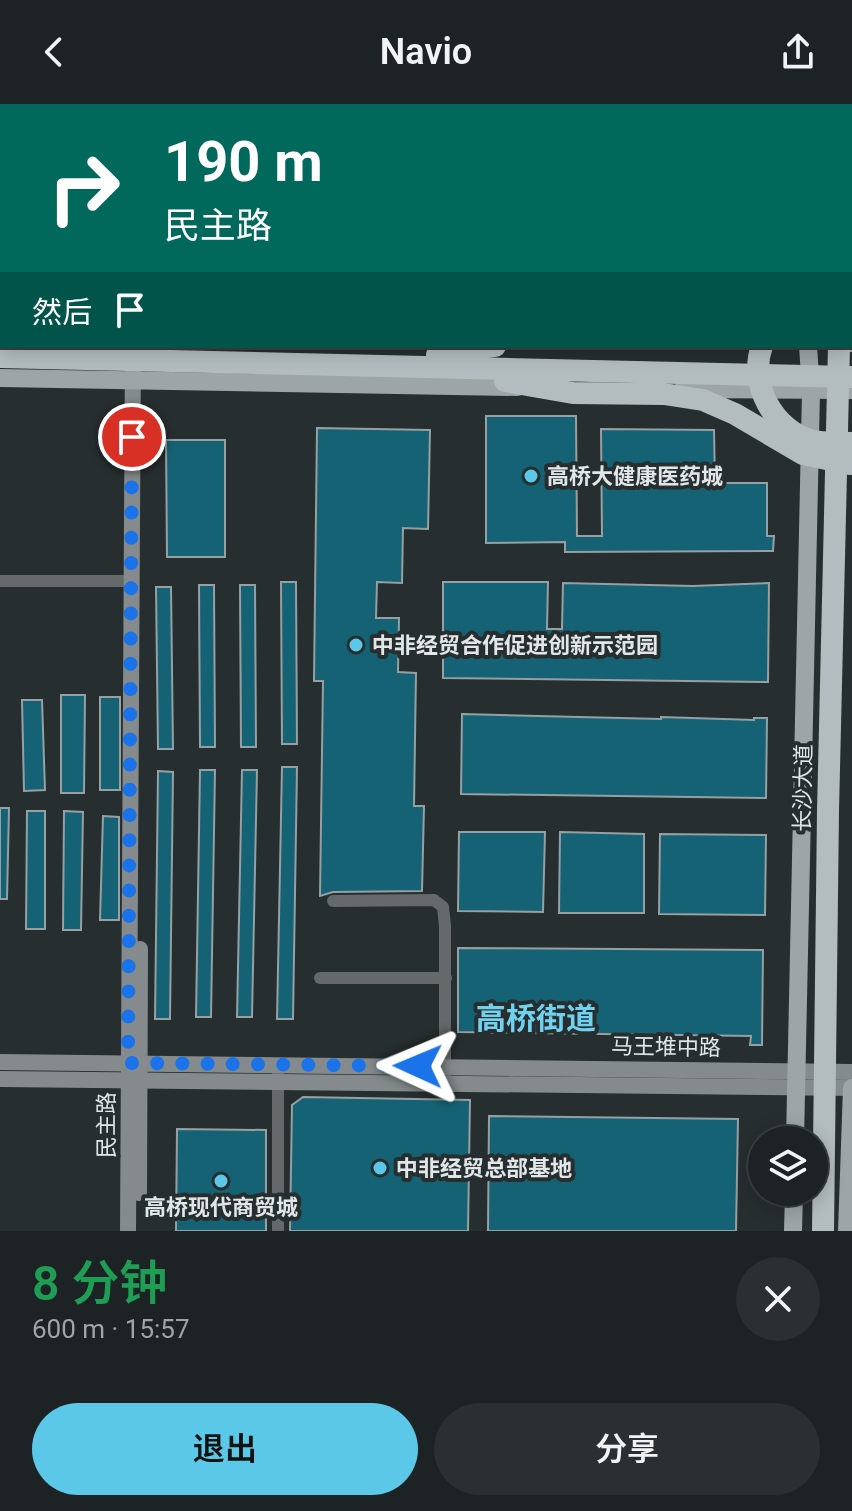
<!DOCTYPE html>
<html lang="zh">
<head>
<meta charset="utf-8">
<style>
	:root { --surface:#1d2224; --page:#2a2f31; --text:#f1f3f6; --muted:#a0a4a6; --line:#3b3f41; --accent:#5ac8e6 }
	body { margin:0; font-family:Roboto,"Noto Sans SC",sans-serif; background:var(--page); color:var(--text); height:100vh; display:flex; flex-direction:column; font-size:30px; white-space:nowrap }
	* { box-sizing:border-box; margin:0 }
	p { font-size:26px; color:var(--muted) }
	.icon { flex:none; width:44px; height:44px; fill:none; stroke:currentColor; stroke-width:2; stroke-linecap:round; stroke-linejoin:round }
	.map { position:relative; height:1127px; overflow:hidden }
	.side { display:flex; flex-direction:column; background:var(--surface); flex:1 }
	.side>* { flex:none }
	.guide { position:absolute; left:0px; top:0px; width:852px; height:244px; box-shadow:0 4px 20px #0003,0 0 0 2px var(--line); background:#00695c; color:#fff; overflow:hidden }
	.controls { position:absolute; left:748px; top:1022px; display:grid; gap:16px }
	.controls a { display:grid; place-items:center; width:80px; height:80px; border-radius:50%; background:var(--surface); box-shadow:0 4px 20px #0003,0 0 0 2px var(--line); font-size:40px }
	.pin { position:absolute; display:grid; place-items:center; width:68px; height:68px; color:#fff; margin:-34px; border:4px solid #fff; border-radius:50%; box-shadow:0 2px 8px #0007 }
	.me { position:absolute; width:88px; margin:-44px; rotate:271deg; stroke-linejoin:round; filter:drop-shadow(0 0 6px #0008) }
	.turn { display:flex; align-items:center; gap:28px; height:168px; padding:0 32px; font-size:36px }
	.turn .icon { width:104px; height:104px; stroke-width:2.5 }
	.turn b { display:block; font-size:56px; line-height:68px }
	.then { display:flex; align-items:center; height:76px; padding:0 32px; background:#0003; gap:16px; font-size:30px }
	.round { display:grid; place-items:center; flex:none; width:84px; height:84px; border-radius:42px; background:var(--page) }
	.head { display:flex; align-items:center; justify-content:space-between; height:136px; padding:0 32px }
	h1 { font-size:48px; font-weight:600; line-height:60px; color:#1e9e55 }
	.action { display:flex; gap:16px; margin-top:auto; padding:16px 32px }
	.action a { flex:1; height:92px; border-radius:48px; background:var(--accent); color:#111; font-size:32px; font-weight:600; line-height:92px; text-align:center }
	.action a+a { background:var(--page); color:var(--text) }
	header { display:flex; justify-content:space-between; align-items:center; height:104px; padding:0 32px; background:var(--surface); font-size:36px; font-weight:600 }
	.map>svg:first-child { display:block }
	.building { fill:#156275; stroke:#969fa2; stroke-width:2 }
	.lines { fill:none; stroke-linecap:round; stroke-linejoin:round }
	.street { stroke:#65696a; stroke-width:12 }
	.secondary { stroke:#858b8c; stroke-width:16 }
	.primary { stroke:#9da5a7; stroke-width:18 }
	.highway { stroke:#b3bcbf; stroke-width:22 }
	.highway-bridge { stroke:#b3bcbf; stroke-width:22 }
	.route { stroke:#1a73e8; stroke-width:14; stroke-dasharray:0 25.2 }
	.poi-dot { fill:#5ac8e6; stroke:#272e30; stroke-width:3 }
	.labels { text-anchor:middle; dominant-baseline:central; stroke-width:8; stroke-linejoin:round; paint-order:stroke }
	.poi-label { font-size:22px; font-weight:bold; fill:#e1e6e7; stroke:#272e30; text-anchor:start }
	.street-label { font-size:22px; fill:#e1e6e7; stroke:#272e30 }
	.district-label { font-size:30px; font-weight:bold; fill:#71d2ef; stroke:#272e30 }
</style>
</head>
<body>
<header><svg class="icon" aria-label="back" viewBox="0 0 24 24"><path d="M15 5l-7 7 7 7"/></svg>Navio<svg class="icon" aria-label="share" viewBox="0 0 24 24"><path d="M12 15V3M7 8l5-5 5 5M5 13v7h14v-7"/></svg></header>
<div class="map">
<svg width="852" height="1127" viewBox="0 0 852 1127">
	<rect width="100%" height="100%" fill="#272e30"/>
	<g class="building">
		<polygon points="486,312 576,312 577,432 602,432 601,325 714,326 715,379 767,379 767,432 774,432 773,447 565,448 565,438 486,439"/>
		<polygon points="317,324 430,326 428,425 403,424 402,479 377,478 376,514 399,514 398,568 416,569 414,702 424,702 422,787 333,788 320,792 323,577 314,577"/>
		<polygon points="166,336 225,336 225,453 167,453"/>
		<polygon points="281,478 296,478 297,640 282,640"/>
		<polygon points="443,478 548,478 547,525 562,525 563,479 693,482 769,479 768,578 443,574"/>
		<polygon points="199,481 214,481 215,643 200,643"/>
		<polygon points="240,481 255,481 256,643 241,643"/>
		<polygon points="156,483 171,483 173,645 158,645"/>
		<polygon points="61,591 85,591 84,689 61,689"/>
		<rect x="100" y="593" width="20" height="93"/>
		<polygon points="22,596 42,596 45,686 24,687"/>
		<polygon points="462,610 661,615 661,613 754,616 754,614 767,614 766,694 461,690"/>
		<polygon points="282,663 297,663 293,915 277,915"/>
		<polygon points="200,666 215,666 211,913 196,913"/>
		<polygon points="242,666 257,666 252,913 237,913"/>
		<polygon points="158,667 173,668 170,915 155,915"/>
		<polygon points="0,704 9,704 7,795 0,795"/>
		<polygon points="27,707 45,707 45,825 26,825"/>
		<polygon points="64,707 83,708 81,826 63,826"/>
		<polygon points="103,712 119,713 119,816 100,816"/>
		<polygon points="459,728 545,728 543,808 458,807"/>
		<polygon points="560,728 644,730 644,809 559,809"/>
		<polygon points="660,730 766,731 765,811 659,810"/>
		<polygon points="458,844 763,846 762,941 750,941 751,932 458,928"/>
		<polygon points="303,993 470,996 468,1127 290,1127 292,1001"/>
		<polygon points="489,1012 738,1015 736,1127 488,1127"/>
		<polygon points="177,1025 266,1026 266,1127 176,1127"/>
	</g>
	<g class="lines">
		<g class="street">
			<polyline points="0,477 131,477"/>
			<polyline points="333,797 434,796 443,803 445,822 445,971"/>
			<polyline points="320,874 446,874"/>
			<polyline points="278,1127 278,970"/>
		</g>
		<g class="secondary">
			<polyline points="144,2 144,0"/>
			<polyline points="0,958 852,968"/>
			<polyline points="0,975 852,984"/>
			<polyline points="139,1089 140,845"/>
			<polyline points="128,1127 133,242"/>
		</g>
		<g class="primary">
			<polyline points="800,2 800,0"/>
			<polyline points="0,217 2,217"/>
			<polyline points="850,239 852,239"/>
			<polyline points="0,274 517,283"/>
			<polyline points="683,285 852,286"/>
			<polyline points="795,1036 811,287 808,242"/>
			<polyline points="793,1127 794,1088"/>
			<polyline points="847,1127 852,984"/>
		</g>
		<g class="highway">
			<polyline points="816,2 816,0"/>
			<polyline points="845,2 845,0"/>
			<polyline points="0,239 2,240"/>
			<polyline points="437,251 495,242"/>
		</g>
		<g class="highway-bridge">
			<path d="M 762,242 C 748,280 774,327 813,337 C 825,340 839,338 851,339"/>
			<polyline points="0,253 851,273"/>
			<polyline points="505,277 573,289 664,290 703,296 735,310 803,350 850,360"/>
			<polyline points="823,1127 828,707 839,242"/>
		</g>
	</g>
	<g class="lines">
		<polyline class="route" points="132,333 128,959 418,962"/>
	</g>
	<g class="poi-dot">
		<circle cx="531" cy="372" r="8"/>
		<circle cx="356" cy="541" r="8"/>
		<circle cx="380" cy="1064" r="8"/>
		<circle cx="221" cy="1077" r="8"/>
	</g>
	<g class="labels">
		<g class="poi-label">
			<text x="547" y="372">高桥大健康医药城</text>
			<text x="372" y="541">中非经贸合作促进创新示范园</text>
			<text x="396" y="1064">中非经贸总部基地</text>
			<text x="221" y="1103" text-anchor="middle">高桥现代商贸城</text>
		</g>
		<g class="street-label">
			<text transform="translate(803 684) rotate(-89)">长沙大道</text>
			<text transform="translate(666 943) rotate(1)">马王堆中路</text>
			<text transform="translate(106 1021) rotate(-90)">民主路</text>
		</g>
		<g class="district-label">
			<text x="536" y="914">高桥街道</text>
		</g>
	</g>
</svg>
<div class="controls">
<a><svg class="icon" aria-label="layers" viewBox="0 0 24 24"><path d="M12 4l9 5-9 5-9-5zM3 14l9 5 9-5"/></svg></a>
</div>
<div class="pin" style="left:132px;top:333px;background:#d93025"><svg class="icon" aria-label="arrive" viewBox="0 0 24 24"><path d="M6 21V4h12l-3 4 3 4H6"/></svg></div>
<svg class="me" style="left:418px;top:962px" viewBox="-20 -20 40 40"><path d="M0-17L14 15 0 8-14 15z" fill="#1a73e8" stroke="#fff" stroke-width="4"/></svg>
<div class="guide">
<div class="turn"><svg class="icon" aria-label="right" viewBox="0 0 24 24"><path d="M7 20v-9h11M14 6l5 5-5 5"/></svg><div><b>190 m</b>民主路</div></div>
<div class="then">然后<svg class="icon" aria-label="arrive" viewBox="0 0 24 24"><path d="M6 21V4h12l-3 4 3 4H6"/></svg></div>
</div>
</div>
<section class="side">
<div class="head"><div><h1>8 分钟</h1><p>600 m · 15:57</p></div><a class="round"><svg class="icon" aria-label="close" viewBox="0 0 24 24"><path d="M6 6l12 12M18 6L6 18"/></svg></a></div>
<div class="action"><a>退出</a><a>分享</a></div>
</section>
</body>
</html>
